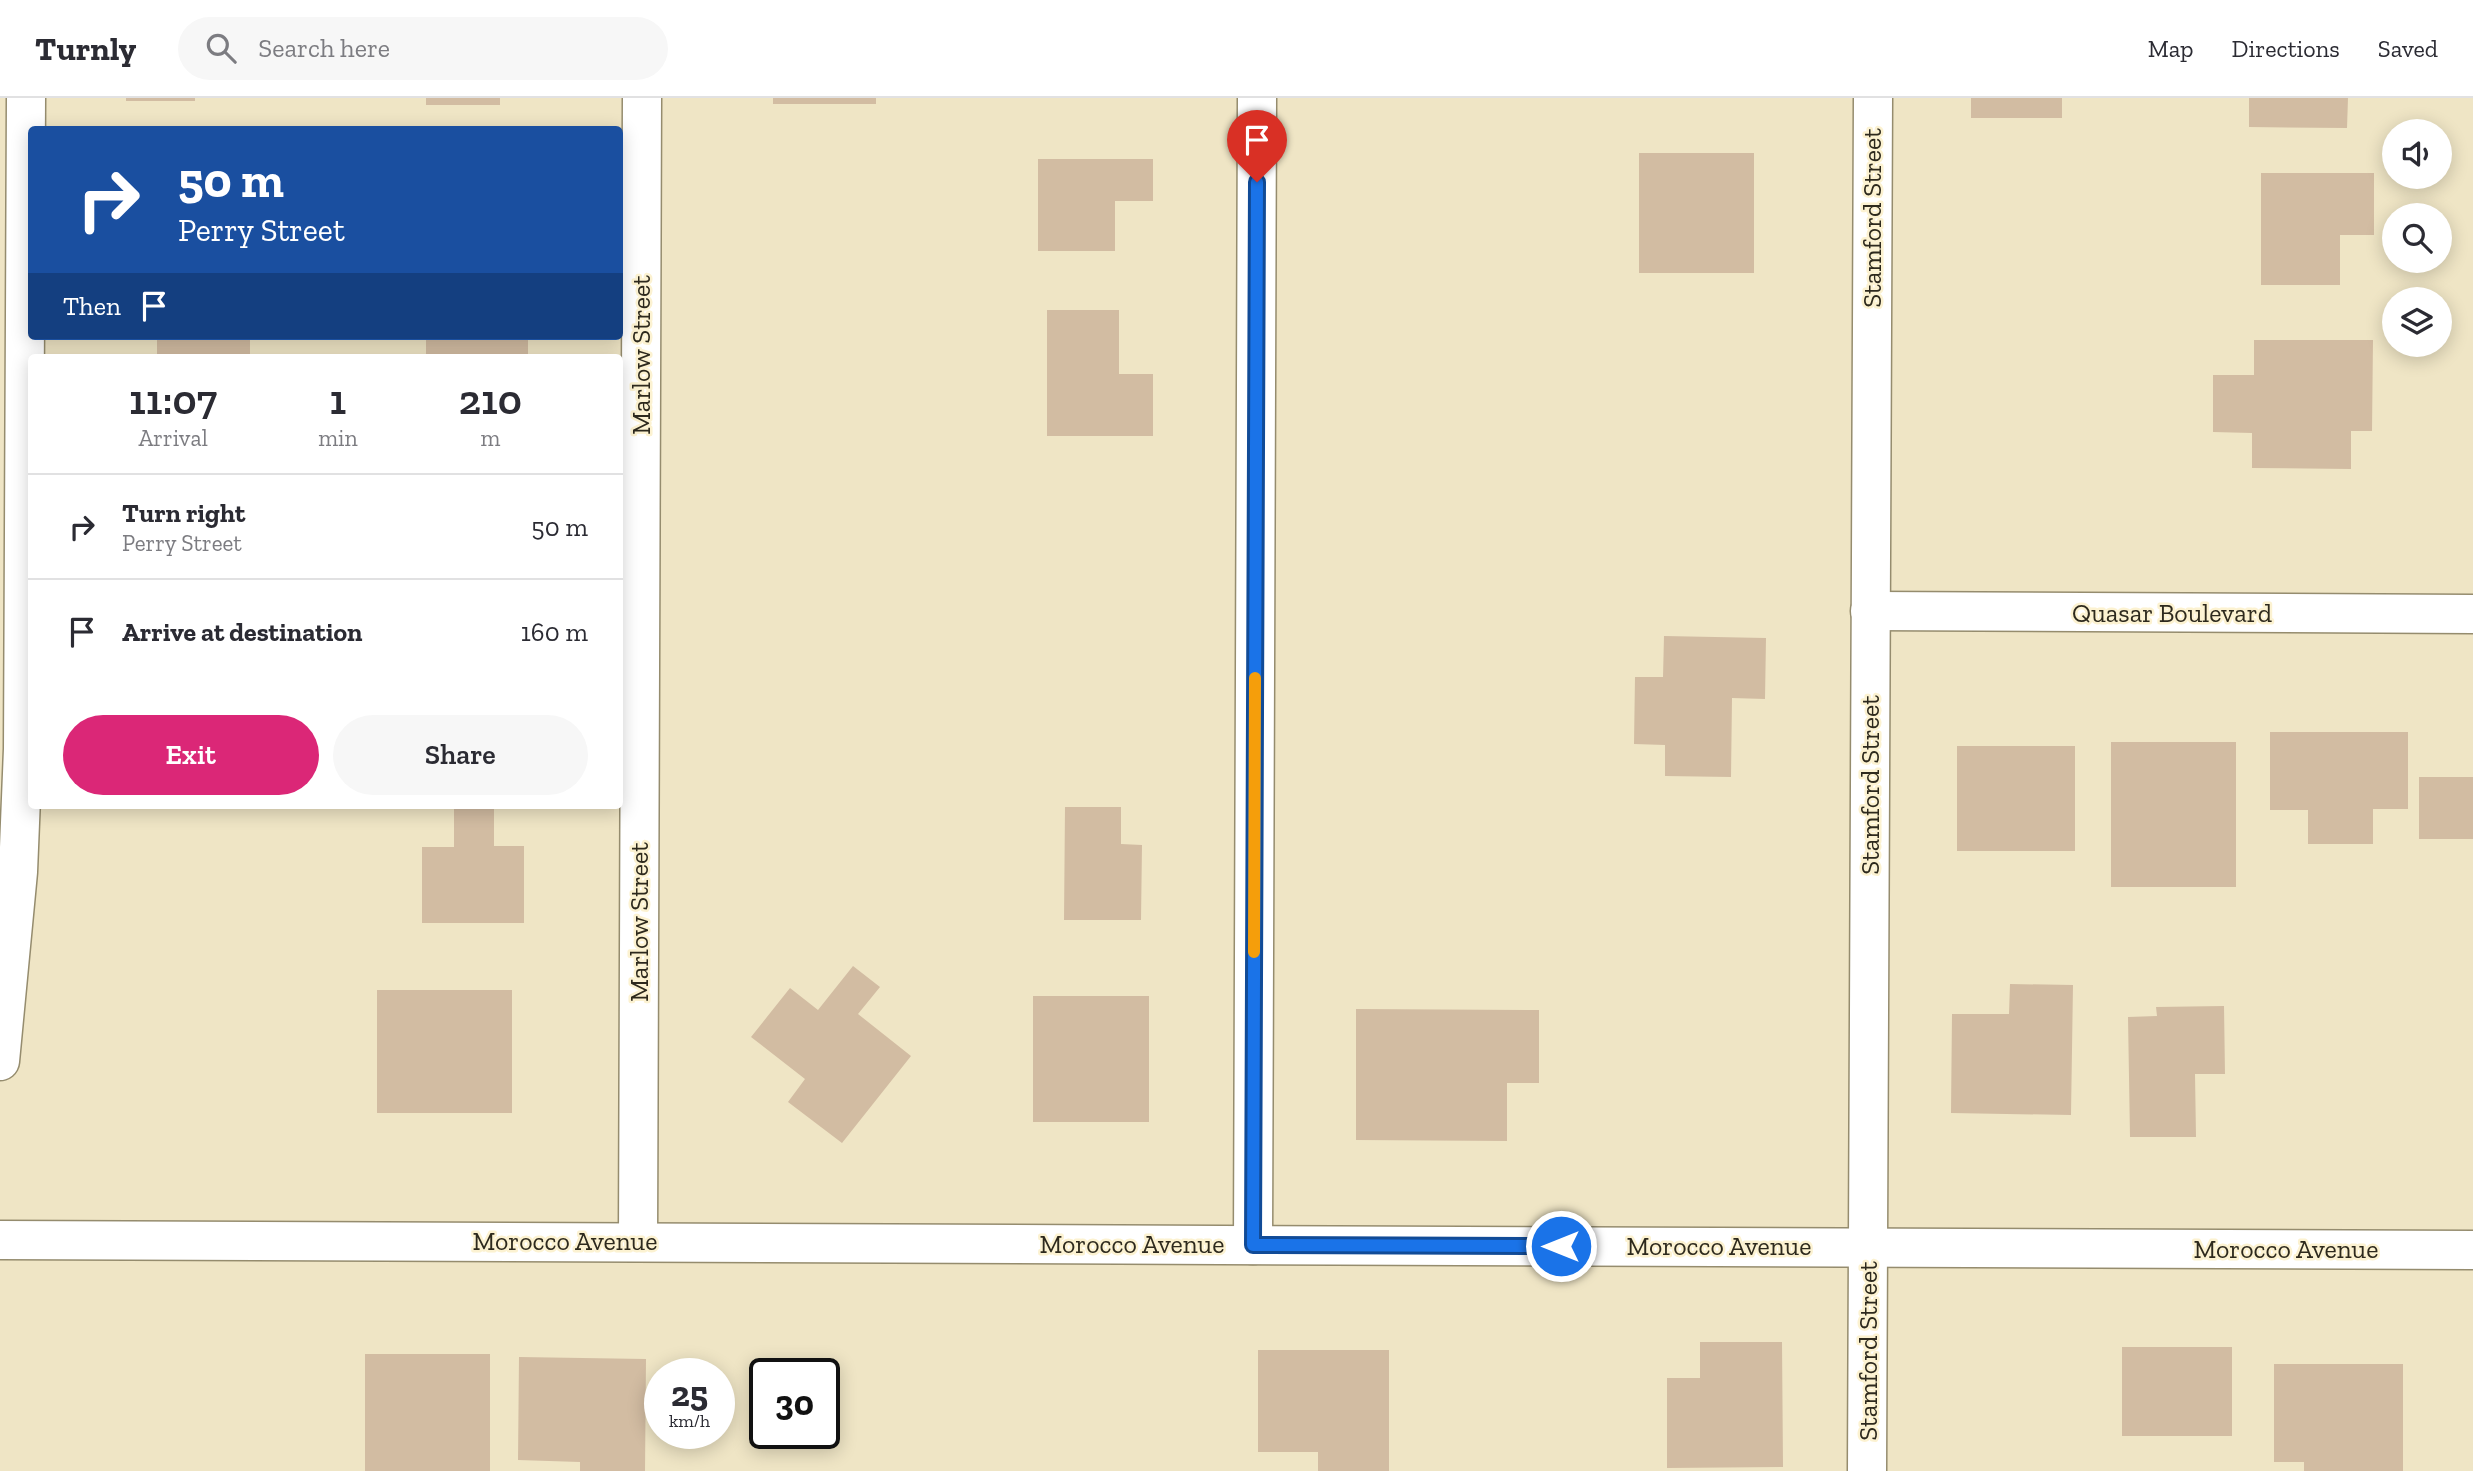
<!DOCTYPE html>
<html lang="en">
<head>
<meta charset="utf-8">
<style>
	:root { --surface:#fff; --page:#f7f7f7; --text:#2b2b33; --muted:#7c7c81; --line:#e1e1e2; --accent:#db2777 }
	body { margin:0; font-family:"Zilla Slab",serif; background:var(--page); color:var(--text); height:100vh; display:flex; flex-direction:column; font-size:26px; white-space:nowrap }
	* { box-sizing:border-box; margin:0 }
	p { font-size:23px; color:var(--muted) }
	.icon { flex:none; width:38px; height:38px; fill:none; stroke:currentColor; stroke-width:2; stroke-linecap:round; stroke-linejoin:round }
	.map { position:relative; flex:1; overflow:hidden }
	.drawer { position:absolute; left:28px; top:256px; width:595px; height:455px; display:flex; flex-direction:column; background:var(--surface); border-radius:7px; box-shadow:0 4px 18px #0003 }
	.drawer>* { flex:none }
	.hud { position:absolute; left:28px; top:28px; width:595px; height:214px; border-radius:7px; box-shadow:0 4px 18px #0003; background:#1a4fa0; color:#fff; overflow:hidden }
	.fabs { position:absolute; left:2382px; top:21px; display:grid; gap:14px }
	.fabs a { display:grid; place-items:center; width:70px; height:70px; border-radius:50%; background:var(--surface); box-shadow:0 4px 18px #0003; font-size:35px }
	.speed { position:absolute; left:644px; top:1260px; display:flex; gap:14px; font-size:35px; font-weight:700; text-align:center }
	.speed>* { display:grid; place-content:center; width:91px; height:91px; border-radius:50%; background:var(--surface); box-shadow:0 4px 18px #0003; line-height:1 }
	.speed small { font-size:18px; font-weight:400 }
	.speed .limit { border:4px solid #111; border-radius:10px; background:#fff; color:#111 }
	.pin { position:absolute; display:grid; place-items:center; width:60px; height:60px; color:#fff; margin:-72px -30px; border-radius:50% 50% 50% 0; rotate:-45deg; box-shadow:0 0 7px #0007 }
	.pin .icon { rotate:45deg }
	.me { position:absolute; width:77px; margin:-38px; rotate:270deg; stroke-linejoin:round; filter:drop-shadow(0 0 5px #0008) }
	.turn { display:flex; align-items:center; gap:24px; height:147px; padding:0 35px; font-size:32px }
	.turn .icon { width:91px; height:91px; stroke-width:2.5 }
	.turn b { display:block; font-size:49px; line-height:60px }
	.then { display:flex; align-items:center; height:66px; padding:0 35px; background:#0003; gap:14px; font-size:26px }
	.eta { display:flex; justify-content:space-evenly; align-items:center; height:119px; text-align:center }
	.eta b { font-size:42px; font-weight:600; line-height:49px }
	.action { display:flex; gap:14px; margin-top:auto; padding:14px 35px }
	.action a { flex:1; height:80px; border-radius:42px; background:var(--accent); color:#fff; font-size:28px; font-weight:600; line-height:80px; text-align:center }
	.action a+a { background:var(--page); color:var(--text) }
	ul { padding:0; list-style:none }
	li { display:flex; align-items:center; gap:21px; height:105px; padding:0 35px; border-top:2px solid var(--line) }
	li div { flex:1 }
	li b { display:block; font-size:26px }
	li em { font-style:normal }
	header { display:flex; align-items:center; gap:42px; box-sizing:border-box; height:98px; padding:0 35px; background:var(--surface); border-bottom:2px solid var(--line) }
	header strong { font-size:33px }
	nav { display:flex; gap:38px; margin-inline-start:auto; font-size:24px }
	.search { width:490px; height:63px; background:var(--page); display:flex; align-items:center; gap:18px; box-sizing:border-box; padding:0 24px; border-radius:38px; color:var(--muted); font-size:26px }
	.map>svg:first-child { display:block }
	.building { fill:#d2bca2 }
	.lines { fill:none; stroke-linecap:round; stroke-linejoin:round }
	.minor-casing { stroke:#958c6e; stroke-width:41 }
	.minor { stroke:#fff; stroke-width:38 }
	.route-casing { stroke:#114b97; stroke-width:18 }
	.route { stroke:#1a73e8; stroke-width:12 }
	.slow { stroke:#f59e0b; stroke-width:12 }
	.labels { text-anchor:middle; dominant-baseline:central; stroke-width:5; stroke-linejoin:round; paint-order:stroke }
	.street-label { font-size:26px; fill:#2d291d; stroke:#fcf2d1 }
</style>
</head>
<body>
<header>
<strong>Turnly</strong>
<div class="search"><svg class="icon" aria-label="search" viewBox="0 0 24 24"><circle cx="10" cy="10" r="6"/><path d="M15 15l6 6"/></svg>Search here</div>
<nav><a>Map</a><a>Directions</a><a>Saved</a></nav>
</header>
<div class="map">
<svg width="2473" height="1373" viewBox="0 0 2473 1373">
	<rect width="100%" height="100%" fill="#efe5c5"/>
	<g class="building">
		<rect x="126" y="0" width="69" height="3"/>
		<rect x="426" y="0" width="74" height="7"/>
		<rect x="773" y="0" width="103" height="6"/>
		<rect x="1971" y="0" width="91" height="20"/>
		<polygon points="2249,0 2348,0 2347,30 2249,29"/>
		<rect x="1639" y="55" width="115" height="120"/>
		<polygon points="1038,61 1153,61 1153,103 1115,103 1115,153 1038,153"/>
		<polygon points="2261,75 2374,75 2374,137 2340,137 2340,187 2261,187"/>
		<polygon points="1047,212 1119,212 1119,276 1153,276 1153,338 1047,338"/>
		<rect x="157" y="238" width="93" height="21"/>
		<rect x="426" y="238" width="102" height="21"/>
		<polygon points="2254,242 2373,242 2372,333 2351,333 2351,371 2252,370 2252,335 2213,334 2213,277 2254,277"/>
		<polygon points="1664,538 1766,540 1765,601 1732,600 1731,679 1665,678 1665,647 1634,646 1635,579 1663,579"/>
		<polygon points="2270,634 2408,634 2408,711 2373,711 2373,746 2308,746 2308,712 2270,712"/>
		<rect x="2111" y="644" width="125" height="145"/>
		<rect x="1957" y="648" width="118" height="105"/>
		<rect x="2419" y="679" width="54" height="62"/>
		<polygon points="454,707 494,707 494,748 524,748 524,825 422,825 422,749 454,749"/>
		<polygon points="1065,709 1121,709 1121,746 1142,747 1141,822 1064,822"/>
		<polygon points="853,868 880,889 858,916 911,958 842,1045 788,1004 805,981 751,939 790,890 818,912"/>
		<polygon points="2010,886 2073,887 2071,1017 1951,1015 1952,916 2009,916"/>
		<rect x="377" y="892" width="135" height="123"/>
		<rect x="1033" y="898" width="116" height="126"/>
		<polygon points="2224,908 2225,976 2195,976 2196,1039 2130,1039 2128,919 2157,918 2156,909"/>
		<polygon points="1356,911 1539,912 1539,985 1507,985 1507,1043 1356,1042"/>
		<polygon points="1700,1244 1782,1244 1783,1369 1667,1370 1667,1280 1700,1280"/>
		<rect x="2122" y="1249" width="110" height="89"/>
		<polygon points="1258,1252 1389,1252 1389,1373 1318,1373 1318,1354 1258,1354"/>
		<rect x="365" y="1256" width="125" height="117"/>
		<polygon points="519,1259 646,1261 645,1373 580,1373 580,1364 518,1362"/>
		<polygon points="2274,1266 2403,1266 2403,1373 2304,1373 2304,1364 2274,1364"/>
	</g>
	<g class="lines">
		<defs>
			<g id="minor">
				<polyline points="1870,513 2473,516"/>
				<polyline points="0,963 18,774 23,651 26,0"/>
				<polyline points="0,1142 2473,1152"/>
				<polyline points="638,1144 642,0"/>
				<polyline points="1253,1147 1257,0"/>
				<polyline points="1867,1373 1873,0"/>
			</g>
		</defs>
		<use href="#minor" class="minor-casing"/>
		<use href="#minor" class="minor"/>
	</g>
	<g class="lines">
		<defs>
			<polyline id="route" points="1257,84 1253,1147 1561,1148"/>
		</defs>
		<use href="#route" class="route-casing"/>
		<use href="#route" class="route"/>
		<polyline class="slow" points="1254,854 1255,580"/>
	</g>
	<g class="labels">
		<g class="street-label">
			<text transform="translate(1872 120) rotate(-90)">Stamford Street</text>
			<text transform="translate(641 257) rotate(-90)">Marlow Street</text>
			<text x="2172" y="515">Quasar Boulevard</text>
			<text transform="translate(1870 687) rotate(-90)">Stamford Street</text>
			<text transform="translate(639 824) rotate(-90)">Marlow Street</text>
			<text x="565" y="1143">Morocco Avenue</text>
			<text x="1132" y="1146">Morocco Avenue</text>
			<text x="1719" y="1148">Morocco Avenue</text>
			<text x="2286" y="1151">Morocco Avenue</text>
			<text transform="translate(1868 1253) rotate(-90)">Stamford Street</text>
		</g>
	</g>
</svg>
<div class="fabs">
<a><svg class="icon" aria-label="sound" viewBox="0 0 24 24"><path d="M4 9h4l5-4v14l-5-4H4zM17 9q2 3 0 6"/></svg></a>
<a><svg class="icon" aria-label="search" viewBox="0 0 24 24"><circle cx="10" cy="10" r="6"/><path d="M15 15l6 6"/></svg></a>
<a><svg class="icon" aria-label="layers" viewBox="0 0 24 24"><path d="M12 4l9 5-9 5-9-5zM3 14l9 5 9-5"/></svg></a>
</div>
<div class="speed"><div>25<small>km/h</small></div><div class="limit">30</div></div>
<div class="pin" style="left:1257px;top:84px;background:#d93025"><svg class="icon" aria-label="arrive" viewBox="0 0 24 24"><path d="M6 21V4h12l-3 4 3 4H6"/></svg></div>
<svg class="me" style="left:1561px;top:1148px" viewBox="-20 -20 40 40"><circle r="17" fill="#1a73e8" stroke="#fff" stroke-width="3"/><path d="M0-11L8 9 0 5-8 9z" fill="#fff"/></svg>
<div class="hud">
<div class="turn"><svg class="icon" aria-label="right" viewBox="0 0 24 24"><path d="M7 20v-9h11M14 6l5 5-5 5"/></svg><div><b>50 m</b>Perry Street</div></div>
<div class="then">Then<svg class="icon" aria-label="arrive" viewBox="0 0 24 24"><path d="M6 21V4h12l-3 4 3 4H6"/></svg></div>
</div>
<section class="drawer">
<div class="eta">
<div><b>11:07</b><p>Arrival</p></div>
<div><b>1</b><p>min</p></div>
<div><b>210</b><p>m</p></div>
</div>
<ul>
<li><svg class="icon" aria-label="right" viewBox="0 0 24 24"><path d="M7 20v-9h11M14 6l5 5-5 5"/></svg><div><b>Turn right</b><p>Perry Street</p></div><em>50 m</em></li>
<li><svg class="icon" aria-label="arrive" viewBox="0 0 24 24"><path d="M6 21V4h12l-3 4 3 4H6"/></svg><div><b>Arrive at destination</b></div><em>160 m</em></li>
</ul>
<div class="action"><a>Exit</a><a>Share</a></div>
</section>
</div>
</body>
</html>
